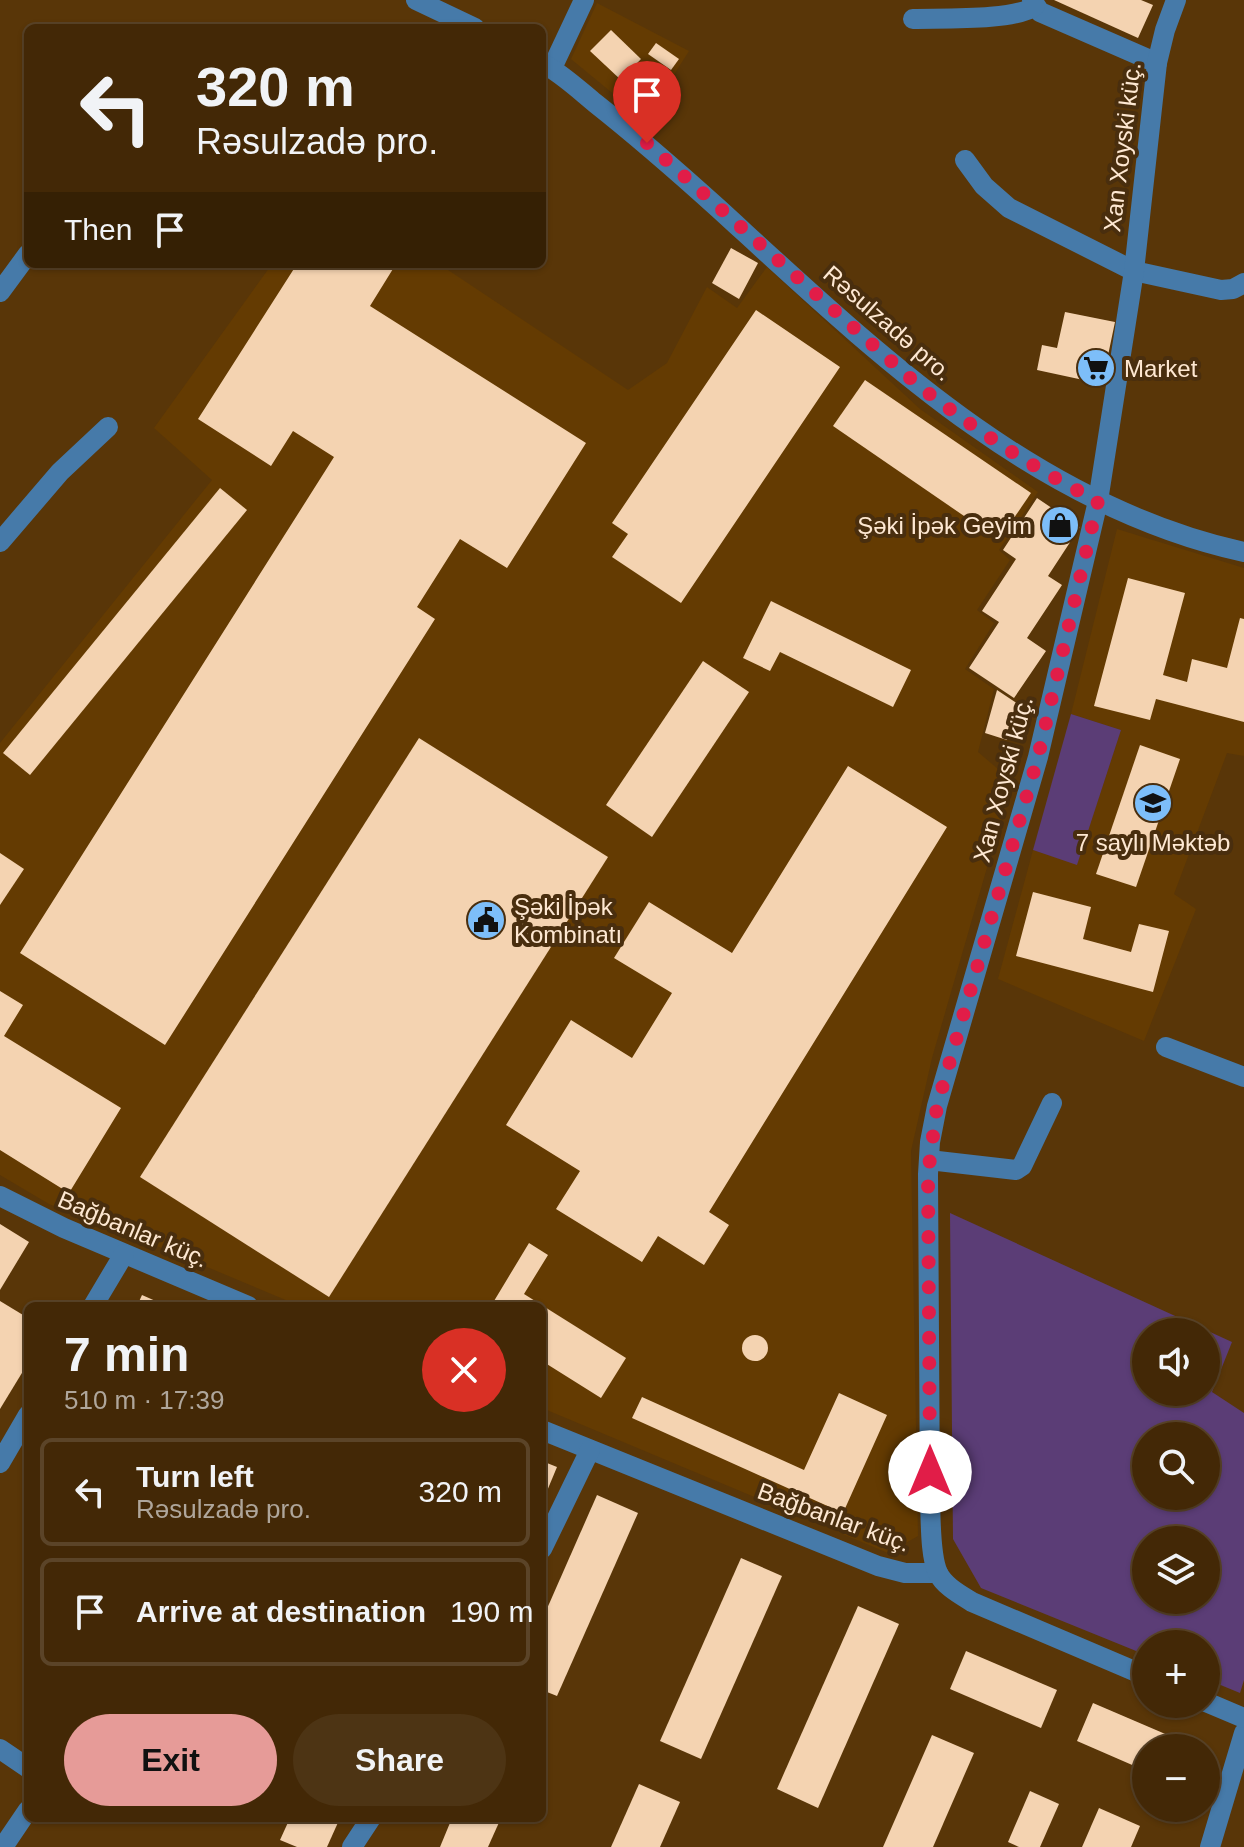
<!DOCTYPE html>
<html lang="en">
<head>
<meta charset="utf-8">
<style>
	:root { --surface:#432806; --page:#4d3414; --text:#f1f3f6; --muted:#afa69b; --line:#5b4428; --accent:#e69b98 }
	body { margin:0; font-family:Helvetica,sans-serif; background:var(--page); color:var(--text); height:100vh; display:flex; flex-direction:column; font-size:30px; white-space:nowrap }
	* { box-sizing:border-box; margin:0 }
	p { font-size:26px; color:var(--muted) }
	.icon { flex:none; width:44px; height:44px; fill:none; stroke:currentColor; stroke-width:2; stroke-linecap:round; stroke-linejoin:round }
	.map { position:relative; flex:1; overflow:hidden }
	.details { position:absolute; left:24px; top:1302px; width:522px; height:520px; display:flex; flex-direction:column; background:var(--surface); border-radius:12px; box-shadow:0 2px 6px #0004,0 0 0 2px var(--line) }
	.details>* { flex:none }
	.banner { position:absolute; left:24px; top:24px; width:522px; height:244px; border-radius:12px; box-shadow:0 2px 6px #0004,0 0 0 2px var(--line); background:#432806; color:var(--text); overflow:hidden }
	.tools { position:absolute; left:1132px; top:1318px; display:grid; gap:16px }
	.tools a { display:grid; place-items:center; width:88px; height:88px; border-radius:50%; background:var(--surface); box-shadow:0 2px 6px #0004,0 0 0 2px var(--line); font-size:40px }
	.pin { position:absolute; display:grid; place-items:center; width:68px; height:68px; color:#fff; margin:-82px -34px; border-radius:50% 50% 50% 0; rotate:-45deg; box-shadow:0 0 8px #0007 }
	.pin .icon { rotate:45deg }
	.me { position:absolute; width:88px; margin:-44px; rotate:0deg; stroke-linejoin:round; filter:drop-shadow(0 0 6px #0008) }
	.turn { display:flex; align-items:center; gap:28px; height:168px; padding:0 40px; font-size:36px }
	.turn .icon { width:104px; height:104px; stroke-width:2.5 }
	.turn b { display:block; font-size:56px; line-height:68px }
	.then { display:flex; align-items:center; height:76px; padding:0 40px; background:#0003; gap:16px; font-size:30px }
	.round { display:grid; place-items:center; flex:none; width:84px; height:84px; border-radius:42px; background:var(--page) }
	.headline { display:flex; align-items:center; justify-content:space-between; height:136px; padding:0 40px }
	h1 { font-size:48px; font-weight:800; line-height:60px }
	.primary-button { display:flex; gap:16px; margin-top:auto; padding:16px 40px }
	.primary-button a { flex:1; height:92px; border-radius:48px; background:var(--accent); color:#111; font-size:32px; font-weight:800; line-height:92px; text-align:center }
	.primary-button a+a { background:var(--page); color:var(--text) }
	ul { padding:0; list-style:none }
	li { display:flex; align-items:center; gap:24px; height:108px; margin:0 16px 12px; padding:0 24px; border:4px solid var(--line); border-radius:12px }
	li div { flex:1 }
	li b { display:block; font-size:30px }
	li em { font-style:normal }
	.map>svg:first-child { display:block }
	.built { fill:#643b02 }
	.green { fill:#5b3d76; fill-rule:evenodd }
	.building { fill:#f4d3b1 }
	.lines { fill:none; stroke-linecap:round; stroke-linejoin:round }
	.minor { stroke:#467aa9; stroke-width:20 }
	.tertiary { stroke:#467aa9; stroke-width:20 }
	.route { stroke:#e11d48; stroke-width:14; stroke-dasharray:0 25.2 }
	.labels { text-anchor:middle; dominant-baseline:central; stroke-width:8; stroke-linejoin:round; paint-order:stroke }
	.street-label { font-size:24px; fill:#fee8d2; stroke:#492e0e }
	.poi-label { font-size:24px; fill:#fee8d2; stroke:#492e0e; text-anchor:start }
</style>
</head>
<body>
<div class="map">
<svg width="1244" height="1847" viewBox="0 0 1244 1847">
	<rect width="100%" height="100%" fill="#593608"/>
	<g class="built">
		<polygon points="597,3 689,51 645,120 571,59"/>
		<polygon points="272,264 439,264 628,390 667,363 707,287 737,308 767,267 920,409 1038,492 999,550 1010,560 977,610 994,623 965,669 994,689 978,752 1012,781 932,1058 911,1151 918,1536 888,1553 542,1408 542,1306 300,1306 145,1241 49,1204 0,1175 0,743 212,480 154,428"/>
		<polygon points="1117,529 1244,568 1244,756 1227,753 1174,894 1196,909 1144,1041 998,979 1033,850 1077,864 1121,730 1071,714"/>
	</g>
	<g class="green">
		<polygon points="1071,714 1121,730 1077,865 1033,850"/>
		<path d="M 950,1213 L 1232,1342 L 1212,1392 L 1244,1413 L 1244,1680 L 1240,1693 L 1206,1679 L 1206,1644 L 1146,1644 L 1146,1655 L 981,1588 L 953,1539 ZM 1146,1332 L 1206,1332 L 1206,1392 L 1146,1392 ZM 1146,1436 L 1206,1436 L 1206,1496 L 1146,1496 ZM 1146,1540 L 1206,1540 L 1206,1600 L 1146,1600 Z"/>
	</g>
	<g class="building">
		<polygon points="1054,0 1141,0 1153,5 1138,38"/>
		<polygon points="611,30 641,59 621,80 590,51"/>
		<polygon points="656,43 679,59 671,70 648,54"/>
		<polygon points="731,248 758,263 739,299 712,283"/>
		<polygon points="297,264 396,264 370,306 586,443 507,568 460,539 417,607 435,619 165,1045 20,953 334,457 293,431 271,466 198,419"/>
		<polygon points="756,310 840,367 681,603 612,557 628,534 612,523"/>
		<polygon points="1065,312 1115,322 1102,384 1037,370 1042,345 1057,348"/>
		<polygon points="865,380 1031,493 999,540 833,426"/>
		<polygon points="220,488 247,510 30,775 3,753"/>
		<polygon points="1037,498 1080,527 1048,576 1062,585 1027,638 1046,651 1014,698 969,668 999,622 982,611 1016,559 1003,550"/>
		<polygon points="1128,578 1185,593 1163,675 1187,682 1192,659 1227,668 1240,618 1244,619 1244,722 1156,699 1150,720 1094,706"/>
		<polygon points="771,601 911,670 893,707 780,652 770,671 743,658"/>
		<polygon points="703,661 749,692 652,837 606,805"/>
		<polygon points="997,690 1018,704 1007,740 985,733"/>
		<polygon points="419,738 608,857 329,1297 140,1177"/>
		<polygon points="1140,745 1180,759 1136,887 1096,874"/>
		<polygon points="848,766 947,827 709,1212 729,1225 704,1265 658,1236 642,1262 556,1209 580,1171 506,1125 571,1020 632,1058 672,993 614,958 649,902 732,953"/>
		<polygon points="0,853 24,869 0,905"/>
		<polygon points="1033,892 1091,907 1083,939 1131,952 1139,924 1169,931 1153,992 1016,956"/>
		<polygon points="0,991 23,1005 4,1036 121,1108 69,1193 0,1150"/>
		<polygon points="0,1224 29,1242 0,1290"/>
		<polygon points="529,1243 548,1255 524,1294 626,1358 601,1398 542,1361 542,1306 491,1306"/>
		<polygon points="142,1295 167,1306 137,1306"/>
		<polygon points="0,1301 28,1318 28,1363 0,1409"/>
		<circle cx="755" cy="1348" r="13"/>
		<polygon points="839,1393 887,1415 843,1513 632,1418 642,1397 804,1470"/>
		<polygon points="542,1461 557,1467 542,1503"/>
		<polygon points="597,1495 638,1513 557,1696 542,1690 542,1620"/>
		<polygon points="741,1558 782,1576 701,1759 660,1741"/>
		<polygon points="858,1606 899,1624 818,1808 777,1789"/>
		<polygon points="966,1651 1057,1690 1041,1728 950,1689"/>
		<polygon points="1093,1703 1184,1742 1181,1748 1146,1748 1146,1771 1077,1741"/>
		<polygon points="932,1735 974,1753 933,1847 883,1847"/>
		<polygon points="639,1784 680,1802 660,1847 611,1847"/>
		<polygon points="1030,1791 1059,1804 1040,1847 1019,1847 1008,1842"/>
		<polygon points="1099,1808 1140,1826 1131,1847 1082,1847"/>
		<polygon points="290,1818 340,1818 327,1847 297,1847 280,1840"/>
		<polygon points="452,1818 501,1818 488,1847 440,1847"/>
	</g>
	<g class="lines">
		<g class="minor">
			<polyline points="1032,0 1040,12 1157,63"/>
			<path d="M 913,19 C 941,18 1015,21 1035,6"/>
			<polyline points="552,68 584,0"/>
			<polyline points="965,160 984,186 1009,208 1134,271 1221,290 1233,289 1244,283"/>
			<polyline points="0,292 28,254"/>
			<polyline points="0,542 60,472 108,427"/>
			<polyline points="1166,1047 1244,1077"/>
			<polyline points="929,1160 1016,1170 1022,1166 1052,1103"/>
			<polyline points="0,1196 64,1228 248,1306"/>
			<polyline points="93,1306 124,1254"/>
			<polyline points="542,1430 878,1566 905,1573 938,1573"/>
			<polyline points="0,1463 28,1415"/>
			<polyline points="542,1549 590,1450"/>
			<polyline points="0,1749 28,1768"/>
			<polyline points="3,1847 28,1810"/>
			<polyline points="352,1847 371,1818"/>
			<polyline points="1210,1847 1244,1733"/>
		</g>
		<g class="tertiary">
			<polyline points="416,0 475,28"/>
			<path d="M 542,63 C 561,73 578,89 595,103 C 638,137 678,172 719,209 C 873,350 1033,506 1244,552"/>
			<path d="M 1146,1676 L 972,1602 C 961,1595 944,1586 938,1573 C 930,1556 931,1521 930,1502 L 928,1174 L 930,1142 L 937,1106 L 1038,757 L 1098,501 L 1134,271 L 1157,63 L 1165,30 L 1176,0"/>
			<polyline points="1206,1702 1244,1718"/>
		</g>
	</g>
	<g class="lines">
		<path class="route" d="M 647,143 L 919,386 C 976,430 1034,469 1098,501 L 1038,757 L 937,1106 L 928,1174 L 930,1472"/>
	</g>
	<defs>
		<symbol id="supermarket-disc" viewBox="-11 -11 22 22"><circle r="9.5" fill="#7dbef9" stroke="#492e0e"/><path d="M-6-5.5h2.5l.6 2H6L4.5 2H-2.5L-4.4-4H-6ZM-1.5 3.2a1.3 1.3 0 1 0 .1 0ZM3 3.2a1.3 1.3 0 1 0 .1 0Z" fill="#111"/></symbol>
		<symbol id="shop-disc" viewBox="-11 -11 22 22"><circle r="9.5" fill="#7dbef9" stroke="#492e0e"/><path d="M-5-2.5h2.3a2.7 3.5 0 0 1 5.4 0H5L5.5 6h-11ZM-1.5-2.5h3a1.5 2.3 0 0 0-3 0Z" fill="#111"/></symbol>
		<symbol id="school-disc" viewBox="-11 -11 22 22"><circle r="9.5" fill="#7dbef9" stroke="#492e0e"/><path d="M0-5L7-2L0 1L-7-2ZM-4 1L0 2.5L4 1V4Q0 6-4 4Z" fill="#111"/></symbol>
		<symbol id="civic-disc" viewBox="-11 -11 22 22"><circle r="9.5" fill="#7dbef9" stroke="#492e0e"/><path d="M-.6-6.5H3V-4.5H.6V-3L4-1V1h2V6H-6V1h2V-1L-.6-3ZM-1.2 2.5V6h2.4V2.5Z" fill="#111"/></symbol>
	</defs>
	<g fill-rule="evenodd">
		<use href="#supermarket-disc" x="1074" y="346" width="44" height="44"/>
		<use href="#shop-disc" x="1038" y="503" width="44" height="44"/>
		<use href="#school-disc" x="1131" y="781" width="44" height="44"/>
		<use href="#civic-disc" x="464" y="898" width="44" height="44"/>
	</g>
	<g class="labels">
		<g class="street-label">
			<text transform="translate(1122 147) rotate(-83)">Xan Xoyski küç.</text>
			<text transform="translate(888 323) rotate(41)">Rəsulzadə pro.</text>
			<text transform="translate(1003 779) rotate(-75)">Xan Xoyski küç.</text>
			<text transform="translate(133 1229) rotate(23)">Bağbanlar küç.</text>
			<text transform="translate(834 1517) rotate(20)">Bağbanlar küç.</text>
		</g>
		<g class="poi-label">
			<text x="1124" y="368">Market</text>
			<text x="1032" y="525" text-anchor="end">Şəki İpək Geyim</text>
			<text x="1153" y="842" text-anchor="middle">7 saylı Məktəb</text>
			<text x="514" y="906">Şəki İpək<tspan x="514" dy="28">Kombinatı</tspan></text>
		</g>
	</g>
</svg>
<div class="tools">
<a><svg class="icon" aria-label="sound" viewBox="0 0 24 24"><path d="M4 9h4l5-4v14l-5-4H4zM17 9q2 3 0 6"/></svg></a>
<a><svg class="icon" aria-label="search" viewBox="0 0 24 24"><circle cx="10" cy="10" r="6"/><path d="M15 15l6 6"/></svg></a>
<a><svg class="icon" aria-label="layers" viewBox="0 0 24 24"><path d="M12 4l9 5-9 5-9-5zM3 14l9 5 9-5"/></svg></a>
<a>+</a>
<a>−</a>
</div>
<div class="pin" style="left:647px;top:143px;background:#d93025"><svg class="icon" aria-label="arrive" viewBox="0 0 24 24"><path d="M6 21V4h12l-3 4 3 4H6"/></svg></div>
<svg class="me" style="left:930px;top:1472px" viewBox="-20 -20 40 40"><circle r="19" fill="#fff"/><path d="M0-13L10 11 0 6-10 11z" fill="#e11d48"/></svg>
<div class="banner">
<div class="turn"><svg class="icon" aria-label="left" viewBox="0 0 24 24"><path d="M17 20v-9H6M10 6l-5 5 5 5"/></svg><div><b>320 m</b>Rəsulzadə pro.</div></div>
<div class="then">Then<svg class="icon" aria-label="arrive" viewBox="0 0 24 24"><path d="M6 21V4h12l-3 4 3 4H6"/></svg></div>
</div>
<section class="details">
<div class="headline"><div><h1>7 min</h1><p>510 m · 17:39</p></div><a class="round" style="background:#d93025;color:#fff"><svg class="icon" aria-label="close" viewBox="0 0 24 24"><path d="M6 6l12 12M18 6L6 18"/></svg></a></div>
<ul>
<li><svg class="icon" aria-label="left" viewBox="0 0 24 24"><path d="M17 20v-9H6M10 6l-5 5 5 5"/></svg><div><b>Turn left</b><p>Rəsulzadə pro.</p></div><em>320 m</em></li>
<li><svg class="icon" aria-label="arrive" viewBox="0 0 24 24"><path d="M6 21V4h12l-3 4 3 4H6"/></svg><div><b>Arrive at destination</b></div><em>190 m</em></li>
</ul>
<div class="primary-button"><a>Exit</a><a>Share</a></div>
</section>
</div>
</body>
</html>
